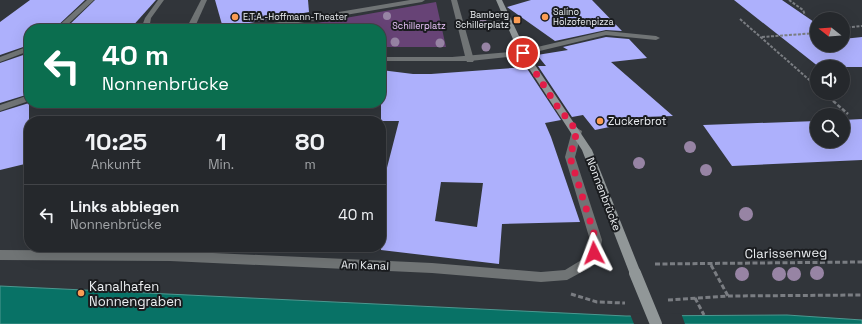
<!DOCTYPE html>
<html lang="de">
<head>
<meta charset="utf-8">
<style>
	:root { --surface:#25282c; --page:#2d3034; --text:#f1f3f6; --muted:#a3a6a9; --line:#424448 }
	body { margin:0; font-family:"Space Grotesk",sans-serif; background:var(--page); color:var(--text); height:100vh; display:flex; flex-direction:column; font-size:15px; white-space:nowrap }
	* { box-sizing:border-box; margin:0 }
	p { font-size:13px; color:var(--muted) }
	.icon { flex:none; width:22px; height:22px; fill:none; stroke:currentColor; stroke-width:2; stroke-linecap:round; stroke-linejoin:round }
	.map { position:relative; flex:1; overflow:hidden }
	.panel { position:absolute; left:24px; top:116px; width:362px; height:136px; display:flex; flex-direction:column; background:var(--surface); border-radius:16px; box-shadow:0 4px 16px #0002,0 0 0 1px var(--line) }
	.panel>* { flex:none }
	.banner { position:absolute; left:24px; top:24px; width:362px; height:84px; border-radius:16px; box-shadow:0 4px 16px #0002,0 0 0 1px var(--line); background:#0b6e4f; color:#fff; overflow:hidden }
	.needle { width:26px; rotate:287deg }
	.tools { position:absolute; left:810px; top:12px; display:grid; gap:8px }
	.tools a { display:grid; place-items:center; width:40px; height:40px; border-radius:50%; background:var(--surface); box-shadow:0 4px 16px #0002,0 0 0 1px var(--line); font-size:20px }
	.pin { position:absolute; display:grid; place-items:center; width:34px; height:34px; color:#fff; margin:-17px; border:2px solid #fff; border-radius:50%; box-shadow:0 1px 4px #0007 }
	.me { position:absolute; width:44px; margin:-22px; rotate:357deg; stroke-linejoin:round; filter:drop-shadow(0 0 3px #0008) }
	.turn { display:flex; align-items:center; gap:14px; height:84px; padding:0 12px; font-size:18px }
	.turn .icon { width:52px; height:52px; stroke-width:2.5 }
	.turn b { display:block; font-size:28px; line-height:34px }
	.eta { display:flex; justify-content:space-evenly; align-items:center; height:68px; text-align:center }
	.eta b { font-size:24px; font-weight:600; line-height:28px }
	ul { padding:0; list-style:none }
	li { display:flex; align-items:center; gap:12px; height:60px; padding:0 12px; border-top:1px solid var(--line) }
	li div { flex:1 }
	li b { display:block; font-size:15px }
	li em { font-style:normal }
	.map>svg:first-child { display:block }
	.green { fill:#674376 }
	.water { fill:#087266; stroke:#4c9890 }
	.pier { fill:#31353a }
	.building { fill:#adb0fc; fill-rule:evenodd }
	.lines { fill:none; stroke-linecap:round; stroke-linejoin:round }
	.path-far2 { stroke:#7a7d82; stroke-width:2; stroke-dasharray:3 1.5; stroke-linecap:butt }
	.path-far1 { stroke:#7a7d82; stroke-width:2.5; stroke-dasharray:4 2; stroke-linecap:butt }
	.path { stroke:#7a7d82; stroke-width:3; stroke-dasharray:5 2.5; stroke-linecap:butt }
	.lane { fill:#707475; fill-rule:evenodd }
	.street { fill:#707475; fill-rule:evenodd }
	.secondary { fill:#919798; fill-rule:evenodd }
	.secondary-bridge { stroke:#919798; stroke-width:12 }
	.tree { fill:#9784a4 }
	.route { stroke:#e11d48; stroke-width:7; stroke-dasharray:0 12.6 }
	.poi-dot { fill:#fc9d54; stroke:#1a1c1f; stroke-width:1.5 }
	.labels { text-anchor:middle; dominant-baseline:central; stroke-width:4; stroke-linejoin:round; paint-order:stroke }
	.far-poi-label { font-size:9px; fill:#eceff2; stroke:#1a1c1f; text-anchor:start }
	.far-park-label { font-size:9px; fill:#ebc5fb; stroke:#1a1c1f }
	.poi-label { font-size:11px; fill:#eceff2; stroke:#1a1c1f; text-anchor:start }
	.street-label { font-size:11px; fill:#eceff2; stroke:#1a1c1f }
	.near-street-label { font-size:13px; fill:#eceff2; stroke:#1a1c1f }
	.near-poi-label { font-size:13px; fill:#eceff2; stroke:#1a1c1f; text-anchor:start }
</style>
</head>
<body>
<div class="map">
<svg width="862" height="324" viewBox="0 0 862 324">
	<rect width="100%" height="100%" fill="#31353a"/>
	<polygon class="green" points="436,2 446,47 381,47 381,29 283,29"/>
	<polygon class="water" points="0,286 626,316 787,315 862,320 862,324 0,324"/>
	<polygon class="pier" points="681,313 685,324 634,324 630,314"/>
	<g class="building">
		<polygon points="30,0 85,0 54,29 29,29 29,45 0,55 0,22"/>
		<polygon points="95,0 156,0 130,29 65,29"/>
		<polygon points="215,0 308,0 309,12 223,28"/>
		<polygon points="531,0 592,0 622,31 606,30 555,41 507,7"/>
		<polygon points="734,0 782,0 817,24 817,45 843,45 843,39 862,37 862,67 819,67"/>
		<polygon points="606,37 629,39 647,58 611,62 673,116 613,118 619,125 595,130 583,115 572,117 538,66 546,66 537,55 568,50 563,47"/>
		<polygon points="29,53 29,94 0,103 0,63"/>
		<path d="M 526,67 L 561,120 L 545,123 L 551,137 L 580,222 L 502,224 L 499,264 L 381,250 L 381,191 L 399,121 L 381,121 L 381,70 L 413,74 L 431,74 ZM 441,182 L 483,183 L 477,227 L 435,221 Z"/>
		<polygon points="29,103 29,163 0,170 0,112"/>
		<polygon points="862,119 862,160 732,166 703,125 817,121 817,141 843,141 843,120"/>
	</g>
	<g class="lines">
		<g class="path-far2">
			<polyline points="789,0 803,10 805,15"/>
			<polyline points="740,19 814,84"/>
			<polyline points="843,28 862,26"/>
			<polyline points="762,37 817,33"/>
		</g>
		<g class="path-far1">
			<polyline points="812,83 817,87"/>
			<polyline points="824,93 848,114"/>
		</g>
		<g class="path">
			<polyline points="655,264 862,262"/>
			<polyline points="711,265 728,296"/>
			<polyline points="571,294 597,302 625,303"/>
			<polyline points="695,298 704,315"/>
			<polyline points="668,300 728,296 862,295"/>
		</g>
		<g class="lane">
			<polygon points="451,0 457,0 474,60 473,62 467,62 466,60"/>
			<polygon points="606,31 656,36 660,38 656,40 606,35 523,55 519,53 520,51"/>
		</g>
		<g class="street">
			<polygon points="87,0 94,0 63,29 55,29"/>
			<polygon points="158,0 164,0 151,18 149,29 141,29 145,18"/>
			<polygon points="201,0 207,0 194,29 186,29"/>
			<polygon points="410,0 425,0 422,2 263,29 246,29 250,27"/>
			<polygon points="29,46 29,51 0,62 0,57"/>
			<polygon points="523,51 527,53 526,55 470,61 381,61 381,57 452,57"/>
			<polygon points="29,95 29,101 0,111 0,105"/>
			<polygon points="577,128 582,131 575,157 602,240 600,253 591,267 567,280 541,282 432,273 170,261 0,260 0,250 170,251 432,263 541,272 565,270 583,259 588,252 590,240 565,157 572,131"/>
		</g>
		<polygon class="secondary" points="496,0 502,0 527,53 592,150 641,273 639,277 635,278 631,277 582,150 519,53"/>
		<polyline class="secondary-bridge" points="635,273 656,324"/>
	</g>
	<g class="tree">
		<circle cx="387" cy="16" r="4"/>
		<circle cx="483" cy="23" r="4"/>
		<circle cx="395" cy="42" r="4.5"/>
		<circle cx="440" cy="43" r="4.5"/>
		<circle cx="486" cy="47" r="4.5"/>
		<circle cx="690" cy="147" r="6"/>
		<circle cx="639" cy="163" r="6"/>
		<circle cx="706" cy="170" r="6"/>
		<circle cx="746" cy="214" r="7"/>
		<circle cx="817" cy="273" r="7"/>
		<circle cx="742" cy="274" r="7"/>
		<circle cx="779" cy="274" r="7"/>
		<circle cx="794" cy="274" r="7"/>
	</g>
	<g class="lines">
		<polyline class="route" points="523,53 557,106 577,131 570,157 596,240 594,253"/>
	</g>
	<g class="poi-dot">
		<circle cx="235" cy="17" r="4"/>
		<circle cx="545" cy="17" r="4"/>
		<rect x="513" y="16" width="8" height="8" rx="2"/>
		<circle cx="600" cy="121" r="4"/>
		<circle cx="81" cy="293" r="4"/>
	</g>
	<g class="labels">
		<g class="far-poi-label">
			<text x="553" y="12">Salino<tspan x="553" dy="10">Holzofenpizza</tspan></text>
			<text x="509" y="15" text-anchor="end">Bamberg<tspan x="509" dy="10">Schillerplatz</tspan></text>
			<text x="243" y="17">E.T.A.-Hoffmann-Theater</text>
		</g>
		<g class="far-park-label">
			<text x="419" y="26">Schillerplatz</text>
		</g>
		<g class="poi-label">
			<text x="608" y="121">Zuckerbrot</text>
		</g>
		<g class="street-label">
			<text transform="translate(604 194) rotate(69)">Nonnenbrücke</text>
			<text transform="translate(365 265) rotate(2)">Am Kanal</text>
		</g>
		<g class="near-street-label">
			<text transform="translate(786 253) rotate(-1)">Clarissenweg</text>
		</g>
		<g class="near-poi-label">
			<text x="89" y="286">Kanalhafen<tspan x="89" dy="15">Nonnengraben</tspan></text>
		</g>
	</g>
</svg>
<div class="tools">
<a><svg class="needle" viewBox="-14 -14 28 28"><path d="M0-13l5 13h-10z" fill="#e53935"/><path d="M0 13l5-13h-10z" fill="#a3a6a9"/></svg></a>
<a><svg class="icon" aria-label="sound" viewBox="0 0 24 24"><path d="M4 9h4l5-4v14l-5-4H4zM17 9q2 3 0 6"/></svg></a>
<a><svg class="icon" aria-label="search" viewBox="0 0 24 24"><circle cx="10" cy="10" r="6"/><path d="M15 15l6 6"/></svg></a>
</div>
<div class="pin" style="left:523px;top:53px;background:#d93025"><svg class="icon" aria-label="arrive" viewBox="0 0 24 24"><path d="M6 21V4h12l-3 4 3 4H6"/></svg></div>
<svg class="me" style="left:594px;top:253px" viewBox="-20 -20 40 40"><path d="M0-17L14 15 0 8-14 15z" fill="#e11d48" stroke="#fff" stroke-width="4"/></svg>
<div class="banner">
<div class="turn"><svg class="icon" aria-label="left" viewBox="0 0 24 24"><path d="M17 20v-9H6M10 6l-5 5 5 5"/></svg><div><b>40 m</b>Nonnenbrücke</div></div>
</div>
<section class="panel">
<div class="eta">
<div><b>10:25</b><p>Ankunft</p></div>
<div><b>1</b><p>Min.</p></div>
<div><b>80</b><p>m</p></div>
</div>
<ul>
<li><svg class="icon" aria-label="left" viewBox="0 0 24 24"><path d="M17 20v-9H6M10 6l-5 5 5 5"/></svg><div><b>Links abbiegen</b><p>Nonnenbrücke</p></div><em>40 m</em></li>
</ul>
</section>
</div>
</body>
</html>
